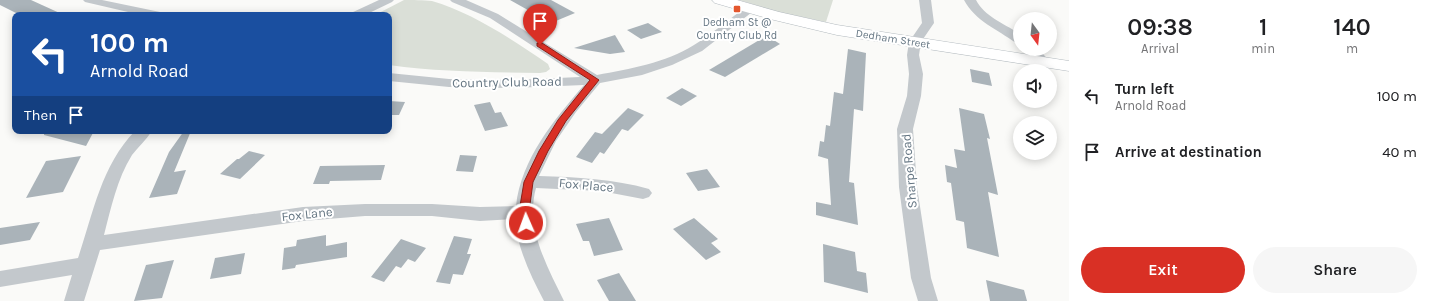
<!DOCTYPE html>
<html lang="en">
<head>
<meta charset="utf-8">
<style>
	:root { --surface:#fff; --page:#f6f6f6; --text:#202124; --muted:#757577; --accent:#d93025 }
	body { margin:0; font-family:Karla,sans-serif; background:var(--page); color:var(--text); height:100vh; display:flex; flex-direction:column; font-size:15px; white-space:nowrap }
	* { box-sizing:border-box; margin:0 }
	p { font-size:13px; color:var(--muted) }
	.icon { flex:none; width:22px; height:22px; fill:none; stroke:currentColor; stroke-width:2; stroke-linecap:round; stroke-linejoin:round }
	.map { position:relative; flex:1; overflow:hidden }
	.panel { display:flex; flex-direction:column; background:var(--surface); width:360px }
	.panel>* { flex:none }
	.hud { position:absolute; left:12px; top:12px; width:380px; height:122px; border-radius:8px; box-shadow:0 2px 10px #0003; background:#1a4fa0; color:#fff; overflow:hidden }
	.needle { width:26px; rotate:165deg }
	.controls { position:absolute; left:1013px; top:12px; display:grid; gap:8px }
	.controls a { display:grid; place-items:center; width:44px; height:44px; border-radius:50%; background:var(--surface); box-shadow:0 2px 10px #0003; font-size:20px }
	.pin { position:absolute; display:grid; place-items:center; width:34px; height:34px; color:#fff; margin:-41px -17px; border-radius:50% 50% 50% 0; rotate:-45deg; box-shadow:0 0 4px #0007 }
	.pin .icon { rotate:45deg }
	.me { position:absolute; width:44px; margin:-22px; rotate:358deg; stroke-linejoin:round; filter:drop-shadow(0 0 3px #0008) }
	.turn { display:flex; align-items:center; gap:14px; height:84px; padding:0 12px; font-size:18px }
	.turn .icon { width:52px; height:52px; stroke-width:2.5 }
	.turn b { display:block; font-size:28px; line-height:34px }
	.then { display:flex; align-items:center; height:38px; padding:0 12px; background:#0003; gap:8px; font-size:15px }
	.eta { display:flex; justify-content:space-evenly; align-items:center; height:68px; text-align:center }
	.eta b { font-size:24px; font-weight:600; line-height:28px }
	.action { display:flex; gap:8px; margin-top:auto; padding:8px 12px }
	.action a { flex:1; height:46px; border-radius:24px; background:var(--accent); color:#fff; font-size:16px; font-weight:600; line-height:46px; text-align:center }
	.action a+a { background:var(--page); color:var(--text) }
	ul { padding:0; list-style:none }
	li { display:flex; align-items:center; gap:12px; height:56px; padding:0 12px }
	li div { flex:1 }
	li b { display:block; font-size:15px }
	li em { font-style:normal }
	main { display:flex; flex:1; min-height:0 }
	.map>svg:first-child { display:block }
	.green { fill:#dadfd7 }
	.building { fill:#aab3b9 }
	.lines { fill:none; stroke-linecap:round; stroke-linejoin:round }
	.secondary-casing { stroke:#b3babf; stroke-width:1 }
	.street { fill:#c3c8cc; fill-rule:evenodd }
	.secondary { fill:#fff; fill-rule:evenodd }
	.route { fill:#d93025; stroke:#8d1f18 }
	.poi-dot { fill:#e4572e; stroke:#fff; stroke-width:1.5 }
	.labels { text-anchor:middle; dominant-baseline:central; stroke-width:4; stroke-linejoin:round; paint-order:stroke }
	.far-poi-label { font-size:11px; fill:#657683; stroke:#fff }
	.far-street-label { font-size:11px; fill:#657683; stroke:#fff }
	.street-label { font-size:13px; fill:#657683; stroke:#fff }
</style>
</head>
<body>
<main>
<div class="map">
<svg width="1069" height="301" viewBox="0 0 1069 301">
	<rect width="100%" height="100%" fill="#fafaf8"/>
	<g class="green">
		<path d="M 404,0 C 412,0 424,0 432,1 C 471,12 515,41 548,64 L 550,69 L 546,72 L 540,73 C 489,72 439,72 389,65 L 389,15 L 375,15 Z"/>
		<polygon points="739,0 833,0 826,22 778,12"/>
	</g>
	<g class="building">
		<polygon points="0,0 31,0 64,15 31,15 27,13 20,15 0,5"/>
		<polygon points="510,0 551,0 575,13 551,23"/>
		<polygon points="648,23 662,32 641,39 627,30"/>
		<polygon points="615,35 625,52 610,54 574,48"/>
		<polygon points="769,37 780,44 725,77 709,70 761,39"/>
		<polygon points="848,49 866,53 863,111 854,109 849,182 854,183 858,225 816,215 816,202 831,205 828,159 818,156 820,141 824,142 826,125 830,126 834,92 843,94"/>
		<polygon points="970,69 989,73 992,86 972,82"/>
		<polygon points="682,88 697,96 681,106 666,98"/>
		<polygon points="389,101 405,102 399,115 389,115"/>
		<polygon points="490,102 495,113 501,112 508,126 485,131 474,105"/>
		<polygon points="628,108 644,115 628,131 622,129 604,154 600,152 592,163 576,157 595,132 602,134"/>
		<polygon points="959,108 984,114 990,139 987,138 998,195 988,192 999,257 967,248 964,222 956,220 951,183 947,182 945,165 957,168 954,149 965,151"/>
		<polygon points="44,131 94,131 86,146 44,135"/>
		<polygon points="184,131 191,131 174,172 186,170 177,194 149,198 169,152"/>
		<polygon points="249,151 265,155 240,179 220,174 237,159 239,159"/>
		<polygon points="460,155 477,156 473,172 456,171"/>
		<polygon points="81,156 63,192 26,198 46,161"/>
		<polygon points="385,165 381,180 330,181 329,184 313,184 320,166"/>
		<polygon points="707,169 720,187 698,191 686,173"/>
		<polygon points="609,218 623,250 594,256 589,241 583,241 576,224"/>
		<polygon points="694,218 718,239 711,243 721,252 706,260 673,229"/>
		<polygon points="40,222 30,240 0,245 0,228"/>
		<polygon points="326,235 326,246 347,242 347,257 296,265 295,268 282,270 284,248 296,246 297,240"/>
		<polygon points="454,236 472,239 467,254 471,254 463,275 453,274 450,284 436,282"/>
		<polygon points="401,239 426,248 415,262 408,259 401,268 396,266 384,282 371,277"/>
		<polygon points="823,244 855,252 857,271 866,273 868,293 824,282"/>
		<polygon points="245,253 241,274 210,279 215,258"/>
		<polygon points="174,260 162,298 134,301 146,265"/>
		<polygon points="619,273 636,301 609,301 597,280"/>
		<polygon points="986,280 1024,290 1027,301 990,301"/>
	</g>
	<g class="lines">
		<defs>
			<polygon id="secondary" points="712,0 737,0 779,12 837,25 1069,61 1069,71 837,35 770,19 715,3"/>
		</defs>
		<use href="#secondary" class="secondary-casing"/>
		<g class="street">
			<polygon points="83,0 102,0 160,12 164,13 166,15 141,15 85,2"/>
			<polygon points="379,0 394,0 392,2 365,15 349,15 351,13"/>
			<path d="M 450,0 L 466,0 L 498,14 L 597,75 C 630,69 665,63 694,45 C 712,34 729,19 746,7 L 754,7 L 756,9 L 702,51 L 672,65 L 642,75 L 600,83 L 576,112 L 556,141 L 539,176 C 576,177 614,179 649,189 L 652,193 L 649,197 L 643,199 L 601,191 L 536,188 C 525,228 547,266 564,301 L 544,301 C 531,276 517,248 515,219 L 480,221 L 432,216 L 365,216 L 303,221 L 100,250 L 84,301 L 64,301 L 72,275 L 0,287 L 0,271 L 78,258 C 93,214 101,166 135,131 L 152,131 C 146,140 138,147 132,155 C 117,179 111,208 104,235 L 303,207 L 365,204 L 432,204 L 480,207 L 516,206 C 521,159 554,120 584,85 L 512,88 L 449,87 L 389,81 L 389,73 L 449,79 L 512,80 L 580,77 L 490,18 L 452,2 Z"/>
			<polygon points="919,0 931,0 934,23 921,42 919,55 923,74 921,96 913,129 917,187 931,278 938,301 918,301 911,278 899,187 897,129 907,96 909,74 907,55 909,42 922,23"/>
			<path d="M 964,0 L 976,0 C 985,17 1005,24 1020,34 L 1020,44 L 1016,43 C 997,29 975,21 964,0 Z"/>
			<path d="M 1026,49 L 1039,49 L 1049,61 L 1047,64 C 1036,66 1031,57 1026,49 Z"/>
		</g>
		<use href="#secondary" class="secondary"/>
	</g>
	<polygon class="route" points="537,43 542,43 599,80 566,121 548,151 533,182 529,212 531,223 530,226 523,226 519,212 524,182 539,151 558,120 590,80 537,46"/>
	<rect class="poi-dot" x="733" y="5" width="8" height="8" rx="2"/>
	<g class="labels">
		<g class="far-poi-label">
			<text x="737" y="22">Dedham St @<tspan x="737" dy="13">Country Club Rd</tspan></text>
		</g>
		<g class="far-street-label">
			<text transform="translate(893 39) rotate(9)">Dedham Street</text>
		</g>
		<g class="street-label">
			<text transform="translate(507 82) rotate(-1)">Country Club Road</text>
			<text transform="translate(909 171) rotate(-95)">Sharpe Road</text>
			<text transform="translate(586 185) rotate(5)">Fox Place</text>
			<text transform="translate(307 214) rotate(-6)">Fox Lane</text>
		</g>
	</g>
</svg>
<div class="controls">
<a><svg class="needle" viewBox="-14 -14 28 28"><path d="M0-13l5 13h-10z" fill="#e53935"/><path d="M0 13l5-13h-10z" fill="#757577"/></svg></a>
<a><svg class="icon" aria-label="sound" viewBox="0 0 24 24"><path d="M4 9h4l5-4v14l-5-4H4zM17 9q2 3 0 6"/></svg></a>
<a><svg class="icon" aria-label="layers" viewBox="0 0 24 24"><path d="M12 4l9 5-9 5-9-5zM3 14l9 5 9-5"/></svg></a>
</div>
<div class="pin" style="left:540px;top:45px;background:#d93025"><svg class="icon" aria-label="arrive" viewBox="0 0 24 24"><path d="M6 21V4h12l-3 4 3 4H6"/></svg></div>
<svg class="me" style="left:526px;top:223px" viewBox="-20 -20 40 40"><circle r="17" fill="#d93025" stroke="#fff" stroke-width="3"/><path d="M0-11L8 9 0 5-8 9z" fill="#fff"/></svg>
<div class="hud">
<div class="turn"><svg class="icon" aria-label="left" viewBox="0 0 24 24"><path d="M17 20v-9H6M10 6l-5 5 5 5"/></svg><div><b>100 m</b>Arnold Road</div></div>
<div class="then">Then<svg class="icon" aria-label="arrive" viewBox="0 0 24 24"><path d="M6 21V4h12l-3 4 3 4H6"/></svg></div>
</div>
</div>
<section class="panel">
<div class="eta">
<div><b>09:38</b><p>Arrival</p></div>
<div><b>1</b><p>min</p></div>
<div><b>140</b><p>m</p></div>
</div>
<ul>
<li><svg class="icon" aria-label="left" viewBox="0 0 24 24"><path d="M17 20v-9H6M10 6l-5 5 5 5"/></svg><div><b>Turn left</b><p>Arnold Road</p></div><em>100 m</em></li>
<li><svg class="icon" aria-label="arrive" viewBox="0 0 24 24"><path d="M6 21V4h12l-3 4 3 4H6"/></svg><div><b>Arrive at destination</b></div><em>40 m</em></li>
</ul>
<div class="action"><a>Exit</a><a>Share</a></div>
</section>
</main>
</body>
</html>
